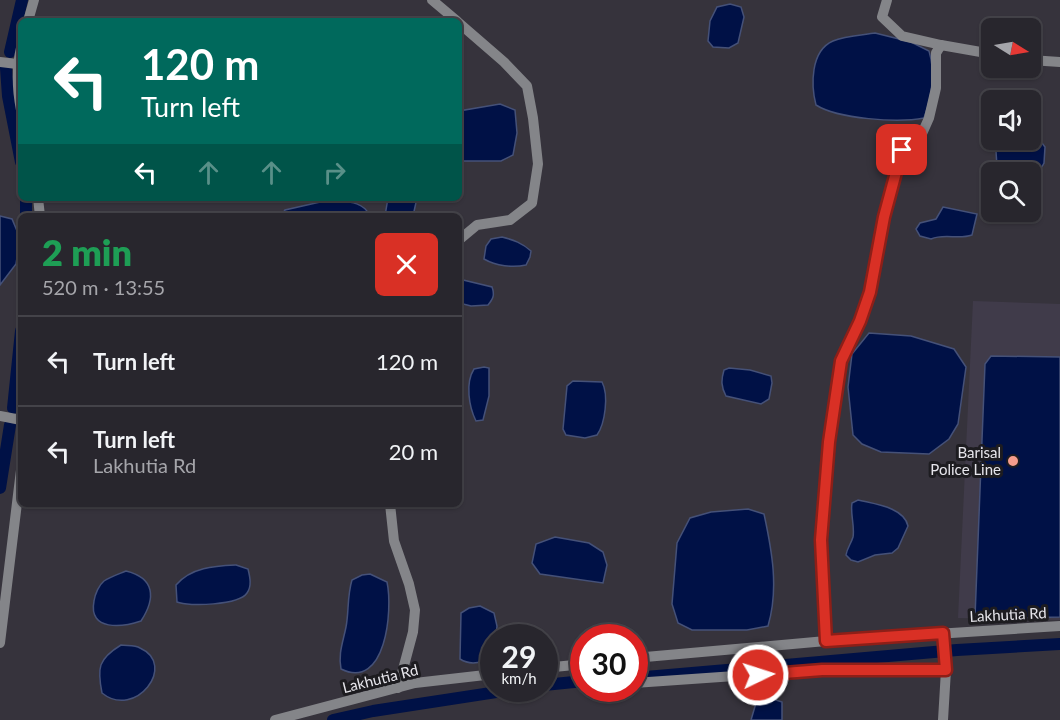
<!DOCTYPE html>
<html lang="en">
<head>
<meta charset="utf-8">
<style>
	:root { --surface:#28262d; --page:#343239; --text:#f1f3f6; --muted:#a5a5aa; --line:#444349 }
	body { margin:0; font-family:Lato,sans-serif; background:var(--page); color:var(--text); height:100vh; display:flex; flex-direction:column; font-size:22px; white-space:nowrap }
	* { box-sizing:border-box; margin:0 }
	p { font-size:20px; color:var(--muted) }
	.icon { flex:none; width:33px; height:33px; fill:none; stroke:currentColor; stroke-width:2; stroke-linecap:round; stroke-linejoin:round }
	.map { position:relative; flex:1; overflow:hidden }
	.drawer { position:absolute; left:18px; top:213px; width:444px; height:294px; display:flex; flex-direction:column; background:var(--surface); border-radius:9px; box-shadow:0 2px 4px #0004,0 0 0 2px var(--line) }
	.drawer>* { flex:none }
	.banner { position:absolute; left:18px; top:18px; width:444px; height:183px; border-radius:9px; box-shadow:0 2px 4px #0004,0 0 0 2px var(--line); background:#00695c; color:#fff; overflow:hidden }
	.needle { width:39px; rotate:101deg }
	.tools { position:absolute; left:981px; top:18px; display:grid; gap:12px }
	.tools a { display:grid; place-items:center; width:60px; height:60px; border-radius:9px; background:var(--surface); box-shadow:0 2px 4px #0004,0 0 0 2px var(--line); font-size:30px }
	.speed { position:absolute; left:480px; top:624px; display:flex; gap:12px; font-size:30px; font-weight:700; text-align:center }
	.speed>* { display:grid; place-content:center; width:78px; height:78px; border-radius:50%; background:var(--surface); box-shadow:0 2px 4px #0004,0 0 0 2px var(--line); line-height:1 }
	.speed small { font-size:15px; font-weight:400 }
	.speed .limit { border:9px solid #d22; background:#fff; color:#111 }
	.pin { position:absolute; display:grid; place-items:center; width:51px; height:51px; color:#fff; margin:-26px; border-radius:12px; box-shadow:0 3px 9px #0006 }
	.me { position:absolute; width:66px; margin:-33px; rotate:86deg; stroke-linejoin:round; filter:drop-shadow(0 0 4px #0008) }
	.turn { display:flex; align-items:center; gap:21px; height:126px; padding:0 24px; font-size:27px }
	.turn .icon { width:78px; height:78px; stroke-width:2.5 }
	.turn b { display:block; font-size:42px; line-height:51px }
	.lanes { display:flex; align-items:center; height:57px; padding:0 24px; background:#0003; justify-content:center; gap:30px; direction:ltr }
	.lanes .off { opacity:.35 }
	.round { display:grid; place-items:center; flex:none; width:63px; height:63px; border-radius:9px; background:var(--page) }
	.overview { display:flex; align-items:center; justify-content:space-between; height:102px; padding:0 24px }
	h1 { font-size:36px; font-weight:800; line-height:45px; color:#1e9e55 }
	ul { padding:0; list-style:none }
	li { display:flex; align-items:center; gap:18px; height:90px; padding:0 24px; border-top:2px solid var(--line) }
	li div { flex:1 }
	li b { display:block; font-size:22px }
	li em { font-style:normal }
	.map>svg:first-child { display:block }
	.built { fill:#403b4a }
	.water { fill:#001146; stroke:#455178; stroke-width:1.5 }
	.lines { fill:none; stroke-linecap:round; stroke-linejoin:round }
	.canal { stroke:#001146; stroke-width:12 }
	.minor { stroke:#848589; stroke-width:10 }
	.route-casing { stroke:#8d1f18; stroke-width:15 }
	.route { stroke:#d93025; stroke-width:10 }
	.poi-dot { fill:#f59d8d; stroke:#1d1c20; stroke-width:2 }
	.labels { text-anchor:middle; dominant-baseline:central; stroke-width:6; stroke-linejoin:round; paint-order:stroke }
	.poi-label { font-size:15px; fill:#e6e5eb; stroke:#1d1c20; text-anchor:end }
	.street-label { font-size:15px; fill:#e6e5eb; stroke:#1d1c20 }
</style>
</head>
<body>
<div class="map">
<svg width="1060" height="720" viewBox="0 0 1060 720">
	<rect width="100%" height="100%" fill="#36333c"/>
	<polygon class="built" points="973,301 1060,304 1060,620 958,618"/>
	<g class="water">
		<polygon points="730,4 741,7 744,17 738,43 729,48 713,47 708,41 710,21 717,7"/>
		<path d="M 875,33 L 911,42 L 929,51 C 936,74 932,96 924,118 C 898,123 838,119 816,105 C 811,86 810,51 833,41 C 844,36 862,35 875,33 Z"/>
		<polygon points="500,104 515,110 517,133 513,155 501,161 459,161 459,111"/>
		<path d="M 1031,138 L 1039,139 L 1045,147 L 1044,163 L 1040,170 C 1029,175 1006,175 997,167 L 996,151 L 1001,140 L 1030,140 Z"/>
		<polygon points="388,198 417,198 413,216 385,216"/>
		<path d="M 329,200 C 345,202 363,200 370,216 L 281,216 L 285,210 Z"/>
		<path d="M 943,207 L 977,214 L 972,235 C 958,240 945,233 931,239 L 920,236 L 916,229 L 920,223 L 936,219 Z"/>
		<polygon points="0,216 12,219 20,238 16,264 0,285"/>
		<path d="M 502,237 C 514,240 522,243 531,251 L 530,257 L 526,265 C 513,268 496,266 484,259 L 486,246 L 491,239 Z"/>
		<path d="M 459,279 L 492,287 C 495,295 493,299 488,305 L 471,306 L 459,303 Z"/>
		<polygon points="869,333 911,336 954,349 966,367 958,424 949,439 929,454 881,452 862,444 853,435 848,387 852,354"/>
		<polygon points="991,356 1060,357 1060,617 979,619 975,617 985,364"/>
		<path d="M 484,367 L 489,368 L 489,396 L 483,420 L 476,421 C 469,407 465,383 474,369 Z"/>
		<path d="M 729,368 L 750,370 L 771,376 L 772,383 L 769,399 L 761,404 L 726,396 C 721,387 721,380 724,370 Z"/>
		<path d="M 573,381 L 602,382 C 609,395 605,424 597,435 L 585,438 L 566,435 L 563,429 L 567,386 Z"/>
		<path d="M 858,500 C 874,504 904,507 908,526 L 898,548 L 892,553 L 875,555 L 858,562 L 851,560 L 846,555 C 847,548 851,544 853,537 C 855,526 850,514 852,503 Z"/>
		<path d="M 748,509 L 764,514 C 772,551 779,589 768,626 L 747,630 L 692,630 L 678,623 L 672,604 L 677,543 L 690,518 L 711,512 Z"/>
		<polygon points="555,537 589,543 603,552 607,565 603,583 540,574 532,563 536,544"/>
		<path d="M 236,565 L 248,569 C 250,577 252,586 247,593 C 239,605 189,607 177,602 L 176,585 C 191,567 215,566 236,565 Z"/>
		<path d="M 126,571 C 155,578 156,598 141,621 C 123,627 88,632 94,601 C 95,594 99,585 104,581 C 110,577 119,574 126,571 Z"/>
		<path d="M 370,574 L 387,582 C 393,610 386,691 341,669 C 338,654 343,642 346,627 C 349,612 347,596 352,580 L 362,575 Z"/>
		<path d="M 480,606 L 494,613 L 497,626 L 496,637 L 494,638 L 493,654 C 485,663 471,666 460,659 L 461,613 L 469,608 Z"/>
		<path d="M 121,645 C 127,646 135,645 140,648 C 178,665 135,720 102,693 C 97,668 98,659 121,645 Z"/>
		<polygon points="773,699 782,702 782,720 751,720 756,703"/>
	</g>
	<g class="lines">
		<g class="canal">
			<polyline points="10,52 22,0"/>
			<polyline points="6,68 8,96 21,162"/>
			<polyline points="26,198 26,216"/>
			<polyline points="13,408 21,331"/>
			<polyline points="0,488 10,425"/>
			<polyline points="634,678 957,650 1060,644"/>
			<polyline points="544,685 584,681"/>
			<polyline points="333,720 373,711 523,688"/>
		</g>
		<g class="minor">
			<polyline points="432,0 457,21"/>
			<polyline points="887,0 882,17 902,36 941,45"/>
			<polyline points="28,21 34,0"/>
			<polyline points="459,23 504,62 527,86 533,118 538,164 532,203 510,220 477,225 459,240"/>
			<path d="M 21,48 C 16,69 17,89 21,110"/>
			<polyline points="1030,60 1060,62"/>
			<polyline points="0,62 17,64"/>
			<polyline points="38,198 40,216"/>
			<polyline points="0,416 21,420"/>
			<polyline points="390,504 394,541 409,584 415,610 413,632 398,688"/>
			<polyline points="826,641 821,540 829,442 841,361 860,321 870,292 884,217 902,150 921,136 929,118 936,88 936,53 941,45 992,54"/>
			<polyline points="0,643 21,470"/>
			<polyline points="634,658 826,641 1060,626"/>
			<polyline points="544,668 584,664"/>
			<polyline points="634,683 822,670 946,670"/>
			<polyline points="275,720 415,683 494,674"/>
			<polyline points="943,720 946,670 943,633"/>
		</g>
	</g>
	<g class="lines">
		<defs>
			<polyline id="route" points="758,675 822,670 946,670 943,633 826,641 821,540 829,442 841,361 860,321 870,292 884,217 902,150"/>
		</defs>
		<use href="#route" class="route-casing"/>
		<use href="#route" class="route"/>
	</g>
	<circle class="poi-dot" cx="1013" cy="461" r="6"/>
	<g class="labels">
		<g class="poi-label">
			<text x="1001" y="452">Barisal<tspan x="1001" dy="17">Police Line</tspan></text>
		</g>
		<g class="street-label">
			<text transform="translate(1008 614) rotate(-3)">Lakhutia Rd</text>
			<text transform="translate(380 678) rotate(-14)">Lakhutia Rd</text>
		</g>
	</g>
</svg>
<div class="tools">
<a><svg class="needle" viewBox="-14 -14 28 28"><path d="M0-13l5 13h-10z" fill="#e53935"/><path d="M0 13l5-13h-10z" fill="#a5a5aa"/></svg></a>
<a><svg class="icon" aria-label="sound" viewBox="0 0 24 24"><path d="M4 9h4l5-4v14l-5-4H4zM17 9q2 3 0 6"/></svg></a>
<a><svg class="icon" aria-label="search" viewBox="0 0 24 24"><circle cx="10" cy="10" r="6"/><path d="M15 15l6 6"/></svg></a>
</div>
<div class="speed"><div>29<small>km/h</small></div><div class="limit">30</div></div>
<div class="pin" style="left:902px;top:150px;background:#d93025"><svg class="icon" aria-label="arrive" viewBox="0 0 24 24"><path d="M6 21V4h12l-3 4 3 4H6"/></svg></div>
<svg class="me" style="left:758px;top:675px" viewBox="-20 -20 40 40"><circle r="17" fill="#d93025" stroke="#fff" stroke-width="3"/><path d="M0-11L8 9 0 5-8 9z" fill="#fff"/></svg>
<div class="banner">
<div class="turn"><svg class="icon" aria-label="left" viewBox="0 0 24 24"><path d="M17 20v-9H6M10 6l-5 5 5 5"/></svg><div><b>120 m</b>Turn left</div></div>
<div class="lanes"><svg class="icon" aria-label="left" viewBox="0 0 24 24"><path d="M17 20v-9H6M10 6l-5 5 5 5"/></svg><svg class="icon off" aria-label="ahead" viewBox="0 0 24 24"><path d="M12 20V5M6 11l6-6 6 6"/></svg><svg class="icon off" aria-label="ahead" viewBox="0 0 24 24"><path d="M12 20V5M6 11l6-6 6 6"/></svg><svg class="icon off" aria-label="right" viewBox="0 0 24 24"><path d="M7 20v-9h11M14 6l5 5-5 5"/></svg></div>
</div>
<section class="drawer">
<div class="overview"><div><h1>2 min</h1><p>520 m · 13:55</p></div><a class="round" style="background:#d93025;color:#fff"><svg class="icon" aria-label="close" viewBox="0 0 24 24"><path d="M6 6l12 12M18 6L6 18"/></svg></a></div>
<ul>
<li><svg class="icon" aria-label="left" viewBox="0 0 24 24"><path d="M17 20v-9H6M10 6l-5 5 5 5"/></svg><div><b>Turn left</b></div><em>120 m</em></li>
<li><svg class="icon" aria-label="left" viewBox="0 0 24 24"><path d="M17 20v-9H6M10 6l-5 5 5 5"/></svg><div><b>Turn left</b><p>Lakhutia Rd</p></div><em>20 m</em></li>
</ul>
</section>
</div>
</body>
</html>
